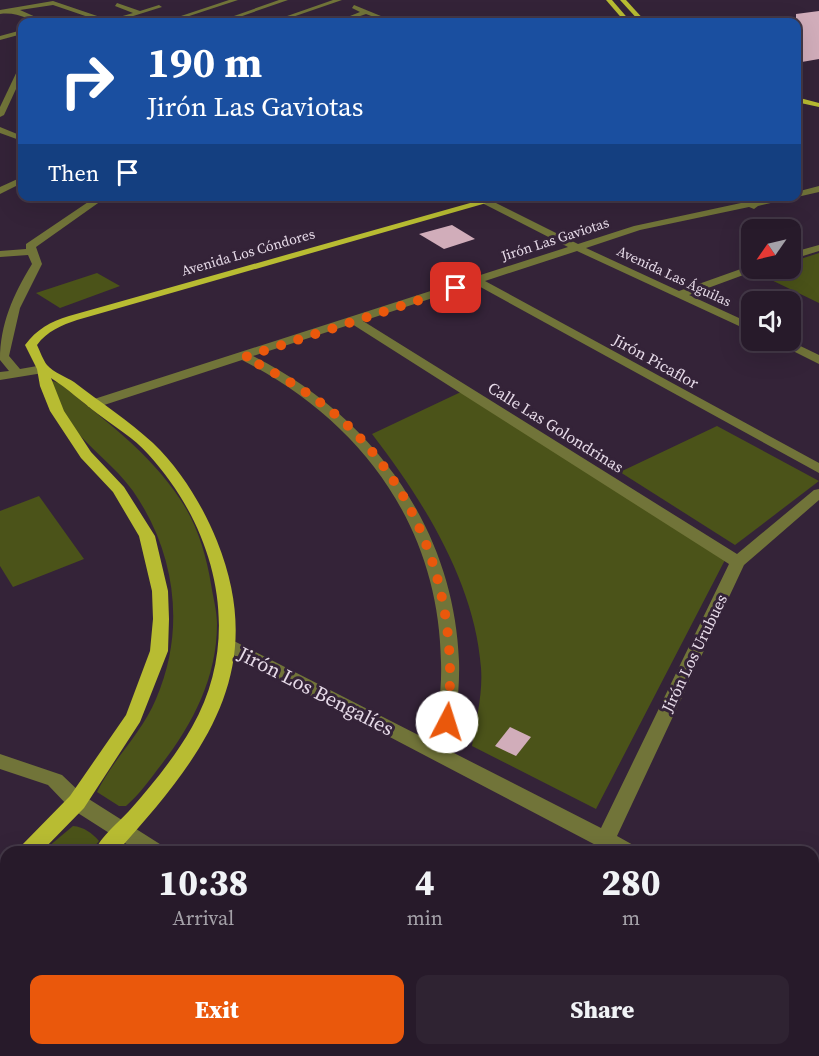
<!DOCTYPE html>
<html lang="en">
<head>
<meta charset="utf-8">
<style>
	:root { --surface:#271a2a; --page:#2f2332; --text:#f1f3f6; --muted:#a4a1a8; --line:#433847; --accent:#ea580c }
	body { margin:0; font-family:"Source Serif 4",serif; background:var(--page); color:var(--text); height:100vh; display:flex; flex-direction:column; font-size:22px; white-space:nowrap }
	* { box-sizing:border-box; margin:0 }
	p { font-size:20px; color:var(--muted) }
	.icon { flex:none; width:33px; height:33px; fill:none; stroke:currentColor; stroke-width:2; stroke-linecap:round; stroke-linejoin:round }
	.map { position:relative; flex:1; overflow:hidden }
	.side { position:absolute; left:0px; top:846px; width:819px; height:210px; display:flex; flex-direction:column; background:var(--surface); border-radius:18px 18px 0 0; box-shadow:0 6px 24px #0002,0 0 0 2px var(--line) }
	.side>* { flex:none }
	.hud { position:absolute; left:18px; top:18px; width:783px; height:183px; border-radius:12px; box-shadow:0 6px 24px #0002,0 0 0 2px var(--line); background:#1a4fa0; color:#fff; overflow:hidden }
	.needle { width:39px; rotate:236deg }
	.fabs { position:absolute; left:741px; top:219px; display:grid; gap:12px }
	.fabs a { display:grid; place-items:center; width:60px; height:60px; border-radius:12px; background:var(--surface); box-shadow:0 6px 24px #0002,0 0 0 2px var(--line); font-size:30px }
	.pin { position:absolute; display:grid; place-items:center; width:51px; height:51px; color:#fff; margin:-26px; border-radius:12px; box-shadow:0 3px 9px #0006 }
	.me { position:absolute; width:66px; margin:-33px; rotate:5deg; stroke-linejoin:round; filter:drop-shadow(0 0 4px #0008) }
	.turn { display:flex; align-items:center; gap:21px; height:126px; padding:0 30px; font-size:27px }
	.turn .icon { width:78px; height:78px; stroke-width:2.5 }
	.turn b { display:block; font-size:42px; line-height:51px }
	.then { display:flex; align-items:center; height:57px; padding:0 30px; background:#0003; gap:12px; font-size:22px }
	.eta { display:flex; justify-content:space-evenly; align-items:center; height:102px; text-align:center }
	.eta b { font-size:36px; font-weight:800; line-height:42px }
	.action { display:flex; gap:12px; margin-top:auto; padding:12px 30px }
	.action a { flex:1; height:69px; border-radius:12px; background:var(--accent); color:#fff; font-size:24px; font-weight:800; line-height:69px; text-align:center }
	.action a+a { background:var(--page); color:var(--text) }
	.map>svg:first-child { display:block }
	.green { fill:#4b5319 }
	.building { fill:#d1adba }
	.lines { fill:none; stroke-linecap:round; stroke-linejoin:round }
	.minor { fill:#717439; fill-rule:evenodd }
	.major { fill:#b8bc32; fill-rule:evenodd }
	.route { stroke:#ea580c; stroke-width:10; stroke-dasharray:0 18 }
	.labels { text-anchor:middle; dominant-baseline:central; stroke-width:6; stroke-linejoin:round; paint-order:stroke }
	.far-street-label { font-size:14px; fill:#e6dae8; stroke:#342338 }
	.street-label { font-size:16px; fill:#e6dae8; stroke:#342338 }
	.near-street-label { font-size:20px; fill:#e6dae8; stroke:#342338 }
</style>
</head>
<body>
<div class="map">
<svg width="819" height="1056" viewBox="0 0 819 1056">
	<rect width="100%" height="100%" fill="#342338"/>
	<g class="green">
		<polygon points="819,253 819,303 757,273 770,269 790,268 791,262"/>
		<polygon points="97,273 120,286 60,308 36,293"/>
		<path d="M 52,381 L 59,383 C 102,418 149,452 180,499 C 197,524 206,554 211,584 C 213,597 217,611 217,624 C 217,677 193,724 161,765 C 150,779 140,794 126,806 L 119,806 L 97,792 C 113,759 142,733 156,699 C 186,630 176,553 133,491 C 115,466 89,448 70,424 C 61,412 55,396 48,383 Z"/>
		<path d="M 463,391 L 726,558 L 596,809 L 472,746 C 476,721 483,693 481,668 C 475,583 423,500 372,434 Z"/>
		<polygon points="717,426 819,481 735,545 620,472"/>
		<polygon points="39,496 84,559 13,587 0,566 0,511"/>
		<path d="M 73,826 C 84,827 92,833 99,841 L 90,852 L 42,852 Z"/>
	</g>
	<g class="building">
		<polygon points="819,11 819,59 796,63 796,14"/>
		<polygon points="452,225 475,239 444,249 419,234"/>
		<polygon points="510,727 531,737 516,756 495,746"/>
	</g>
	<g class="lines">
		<g class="minor">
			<polygon points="229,0 238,0 171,22 163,22"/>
			<polygon points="279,0 288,0 225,22 217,22"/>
			<polygon points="333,0 342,0 278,22 270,22"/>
			<path d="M 53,1 L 109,20 L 133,13 L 115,6 L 117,3 L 140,11 L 159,5 L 162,7 L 114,22 L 103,22 L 53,5 L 20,10 L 47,22 C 30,22 18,11 0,14 L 0,10 Z"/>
			<polygon points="354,5 393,21 394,22 387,22 366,14 343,22 335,22 360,12 352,8"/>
			<polygon points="22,30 22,34 0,40 0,36"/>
			<polygon points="19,67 22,67 22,76 4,115 0,117 0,107"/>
			<polygon points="0,127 22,136 22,141 0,133"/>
			<polygon points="22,177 22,183 0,194 0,187"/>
			<path d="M 819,186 L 819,192 L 758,206 L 754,209 L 749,207 L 640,230 L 586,248 L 679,291 L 752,265 L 752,268 L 758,268 L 757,270 L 689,295 L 752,324 L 752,332 L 577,251 L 485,281 L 819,463 L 819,473 L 475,284 L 363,321 L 737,554 L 814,490 L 819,489 L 819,500 L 744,565 L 617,836 L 635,846 L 638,852 L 609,852 L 222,649 L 220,645 L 222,641 L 234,641 L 434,743 C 438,716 442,689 441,662 C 439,525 360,420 242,360 L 98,407 L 88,407 L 87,404 L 88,401 L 568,247 L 484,204 L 484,200 L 490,200 L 578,244 L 634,226 L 741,203 L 728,196 L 741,196 L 751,201 L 774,196 L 796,196 L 796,192 ZM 352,324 L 729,564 L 601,828 L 452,752 C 455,722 460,692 459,661 C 454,527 371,415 253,356 Z"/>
			<path d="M 97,196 L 108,196 L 36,247 L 42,264 L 20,308 L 9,356 L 20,369 L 43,365 L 49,369 L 43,373 L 0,380 L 0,372 L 9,371 L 0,360 C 0,324 13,295 32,264 L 28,255 L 0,257 L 0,251 L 26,249 L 26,244 Z"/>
			<polygon points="819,245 819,251 790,260 790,253"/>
			<polygon points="771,340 788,340 819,355 819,364"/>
			<polygon points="0,754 62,775 84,796 163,846 166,852 139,852 70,808 48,785 0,769"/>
			<polygon points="813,938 819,940 819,961 813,959"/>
			<polygon points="442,1050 472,1050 475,1056 445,1056"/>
		</g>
		<g class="major">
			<polygon points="606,0 612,0 631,22 625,22"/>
			<polygon points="620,0 626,0 646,22 640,22"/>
			<polygon points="796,97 819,103 819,107 796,102"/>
			<path d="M 495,196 L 511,196 L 77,320 C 62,325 47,331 37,345 C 40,351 43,360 47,365 C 53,372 66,377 74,382 C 100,402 129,421 153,443 C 181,470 203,506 217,541 C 270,673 202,757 117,852 L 94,852 C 101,836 118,823 129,811 C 152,785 175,757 192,727 C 244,636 216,528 148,454 C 134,438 115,427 98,414 C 82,402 68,389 51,378 L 64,411 L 91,452 L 124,487 L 155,536 L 168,591 L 169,619 L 168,651 L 140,722 L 84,808 L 41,852 L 18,852 L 21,846 L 70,796 L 126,715 L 150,651 L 153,619 L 152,591 L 139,536 L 113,492 L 81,458 L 50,411 L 40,386 L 37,369 L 25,345 C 37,329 50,322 69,316 Z"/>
			<polygon points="6,864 6,886 0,888 0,866"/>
			<polygon points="6,938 6,962 0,964 0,940"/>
		</g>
	</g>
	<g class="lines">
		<path class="route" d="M 447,722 C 461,612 426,498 344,422 C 314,395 280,375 245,357 L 456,288"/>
	</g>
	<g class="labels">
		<g class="far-street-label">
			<text transform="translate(555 239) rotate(-18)">Jirón Las Gaviotas</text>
			<text transform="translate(248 252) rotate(-16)">Avenida Los Cóndores</text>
			<text transform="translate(674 276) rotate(25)">Avenida Las Águilas</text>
		</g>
		<g class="street-label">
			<text transform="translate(656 361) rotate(29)">Jirón Picaflor</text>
			<text transform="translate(556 427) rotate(32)">Calle Las Golondrinas</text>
			<text transform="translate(694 653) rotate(-64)">Jirón Los Urubues</text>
		</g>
		<g class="near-street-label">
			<text transform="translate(316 691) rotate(27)">Jirón Los Bengalíes</text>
		</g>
	</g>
</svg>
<div class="fabs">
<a><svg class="needle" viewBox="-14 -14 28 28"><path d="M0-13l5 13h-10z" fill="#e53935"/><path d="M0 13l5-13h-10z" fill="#a4a1a8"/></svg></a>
<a><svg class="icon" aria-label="sound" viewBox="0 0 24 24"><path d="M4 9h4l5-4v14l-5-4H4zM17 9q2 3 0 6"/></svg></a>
</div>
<div class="pin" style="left:456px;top:288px;background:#d93025"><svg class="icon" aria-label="arrive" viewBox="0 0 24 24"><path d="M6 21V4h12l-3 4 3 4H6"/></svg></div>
<svg class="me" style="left:447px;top:722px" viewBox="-20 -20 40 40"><circle r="19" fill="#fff"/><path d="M0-13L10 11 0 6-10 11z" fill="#ea580c"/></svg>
<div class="hud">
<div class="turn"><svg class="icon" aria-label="right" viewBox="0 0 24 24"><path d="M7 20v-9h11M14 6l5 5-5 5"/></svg><div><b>190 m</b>Jirón Las Gaviotas</div></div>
<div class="then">Then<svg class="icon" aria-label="arrive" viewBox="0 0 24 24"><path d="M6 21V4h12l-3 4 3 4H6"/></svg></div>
</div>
<section class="side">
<div class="eta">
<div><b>10:38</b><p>Arrival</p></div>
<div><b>4</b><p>min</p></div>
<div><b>280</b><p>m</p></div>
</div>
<div class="action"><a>Exit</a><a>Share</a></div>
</section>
</div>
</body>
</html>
